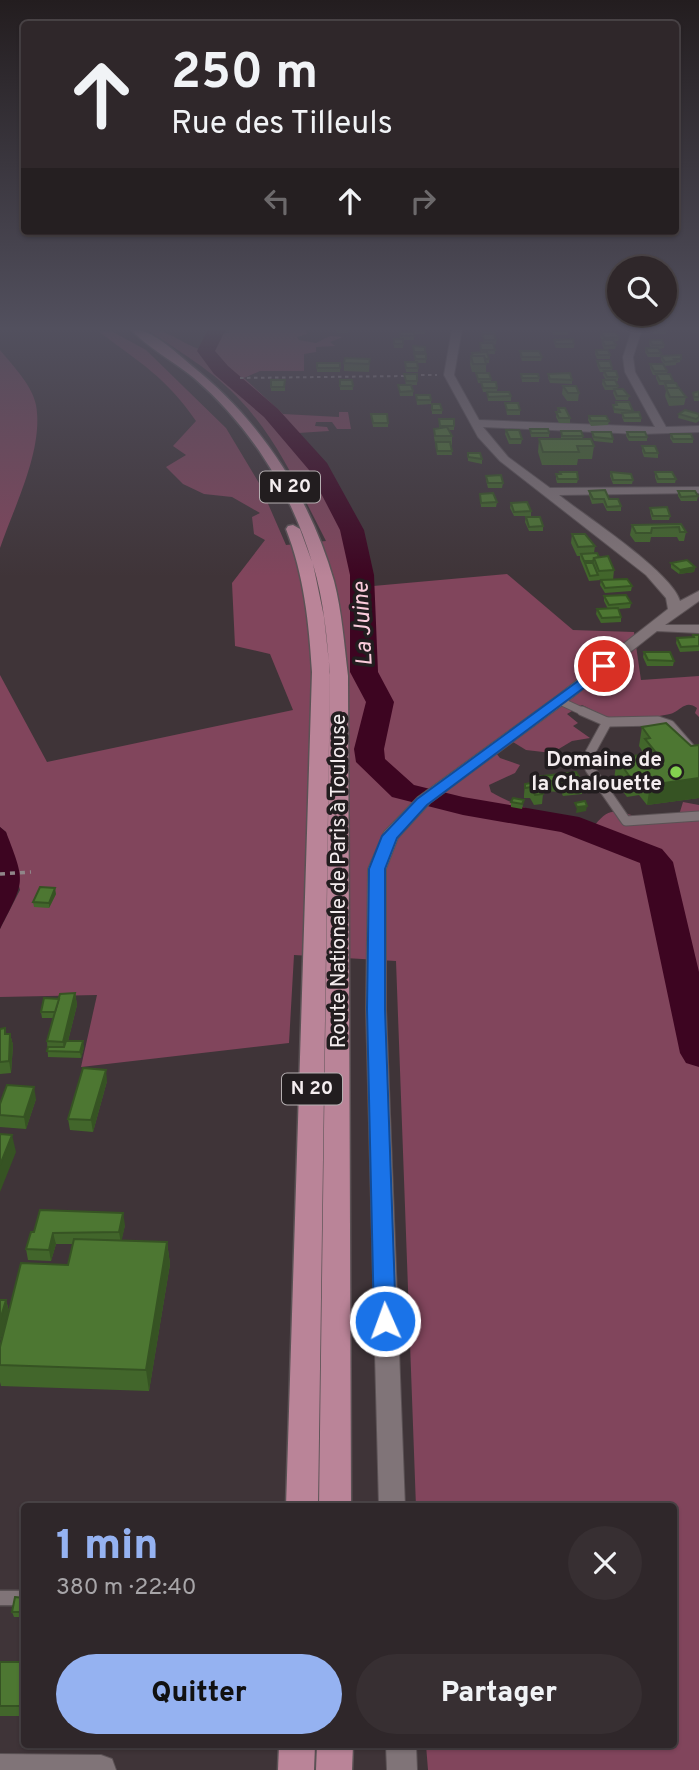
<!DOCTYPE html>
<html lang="fr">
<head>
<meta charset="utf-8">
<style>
	:root { --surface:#2f272a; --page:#372f32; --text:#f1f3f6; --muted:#a7a5a8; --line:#4a4447; --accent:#95b2f1 }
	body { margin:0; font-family:Overpass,sans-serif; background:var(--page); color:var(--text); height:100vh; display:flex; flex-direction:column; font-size:26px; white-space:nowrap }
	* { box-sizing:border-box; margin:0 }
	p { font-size:23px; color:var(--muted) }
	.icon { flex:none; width:38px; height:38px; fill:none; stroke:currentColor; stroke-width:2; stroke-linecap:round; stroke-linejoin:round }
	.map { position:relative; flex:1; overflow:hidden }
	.details { position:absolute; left:21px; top:1503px; width:656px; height:245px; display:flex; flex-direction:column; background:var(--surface); border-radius:7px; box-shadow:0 2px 5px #0004,0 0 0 2px var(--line) }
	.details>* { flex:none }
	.banner { position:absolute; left:21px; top:21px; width:658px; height:214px; border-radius:7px; box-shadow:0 2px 5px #0004,0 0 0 2px var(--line); background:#2f272a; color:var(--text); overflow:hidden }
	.buttons { position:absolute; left:607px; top:256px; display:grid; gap:14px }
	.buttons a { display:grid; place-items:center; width:70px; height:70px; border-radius:50%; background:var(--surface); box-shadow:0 2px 5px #0004,0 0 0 2px var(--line); font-size:35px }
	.pin { position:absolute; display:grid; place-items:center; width:60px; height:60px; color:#fff; margin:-30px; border:4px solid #fff; border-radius:50%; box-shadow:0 2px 7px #0007 }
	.me { position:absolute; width:77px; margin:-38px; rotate:358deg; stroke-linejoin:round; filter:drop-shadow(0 0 5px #0008) }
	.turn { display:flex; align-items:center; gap:24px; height:147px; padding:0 35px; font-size:32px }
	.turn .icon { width:91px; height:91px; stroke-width:2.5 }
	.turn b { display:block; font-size:49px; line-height:60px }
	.lanes { display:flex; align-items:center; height:66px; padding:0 35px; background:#0003; justify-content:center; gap:35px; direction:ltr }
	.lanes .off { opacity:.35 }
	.round { display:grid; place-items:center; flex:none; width:74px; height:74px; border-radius:37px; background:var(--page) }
	.head { display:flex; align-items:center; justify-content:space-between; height:119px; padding:0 35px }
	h1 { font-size:42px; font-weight:800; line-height:52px; color:var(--accent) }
	.button { display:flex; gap:14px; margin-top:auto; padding:14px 35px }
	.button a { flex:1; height:80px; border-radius:42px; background:var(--accent); color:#111; font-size:28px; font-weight:800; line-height:80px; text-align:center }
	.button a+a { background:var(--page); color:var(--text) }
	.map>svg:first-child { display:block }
	.green { fill:#81455c }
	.water { fill:#3d0521 }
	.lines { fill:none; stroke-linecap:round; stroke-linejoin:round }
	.river { fill:#3d0521; fill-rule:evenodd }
	.lane-far2-casing { stroke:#5b5255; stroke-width:9 }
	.lane-far1-casing { stroke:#5b5255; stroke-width:11 }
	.lane-casing { stroke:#5b5255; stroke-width:17 }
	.street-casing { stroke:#5b5255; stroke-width:2 }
	.primary-casing { stroke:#5b5255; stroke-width:3 }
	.path-far1 { stroke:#908689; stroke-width:2; stroke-dasharray:3.5 3.5; stroke-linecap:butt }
	.path { stroke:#908689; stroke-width:3.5; stroke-dasharray:5 5; stroke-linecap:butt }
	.lane-far2 { stroke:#807478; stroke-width:7 }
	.lane-far1 { stroke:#807478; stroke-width:9 }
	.lane { stroke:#807478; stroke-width:14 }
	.street { fill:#807478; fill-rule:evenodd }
	.primary { fill:#ba8498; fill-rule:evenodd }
	.wall { fill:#42662b }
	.shaded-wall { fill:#365323 }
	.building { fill:#4d7732; stroke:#365323; stroke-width:2 }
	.route { fill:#1a73e8; stroke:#114b97; stroke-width:2 }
	.poi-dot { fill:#83d04f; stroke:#221d1f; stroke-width:2.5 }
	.labels { text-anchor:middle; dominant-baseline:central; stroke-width:7; stroke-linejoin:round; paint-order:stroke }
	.shield { fill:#221d1f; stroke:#b5afb1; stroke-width:2 }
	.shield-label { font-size:19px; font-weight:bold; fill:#f4edef }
	.poi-label { font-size:21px; font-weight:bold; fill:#f4edef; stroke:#221d1f; text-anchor:end }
	.street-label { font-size:21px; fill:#f4edef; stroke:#221d1f }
	.water-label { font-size:23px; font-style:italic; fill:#fbccdc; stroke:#221d1f }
</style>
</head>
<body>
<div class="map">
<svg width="699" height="1770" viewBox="0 0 699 1770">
	<rect width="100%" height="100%" fill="#3f3438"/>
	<g class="green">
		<path d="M 146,329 C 168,329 182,344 202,350 L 212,344 L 219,334 L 229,333 L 228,329 L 306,329 L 307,334 L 297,337 L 299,340 L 316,343 L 330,336 L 343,337 L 330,342 L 335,346 L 316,347 L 316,352 L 304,354 L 304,371 L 260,371 L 244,378 L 283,414 L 339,417 L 339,412 L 348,412 L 351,429 L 337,429 L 332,422 L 316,422 L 315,426 L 327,427 L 329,431 L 298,433 C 338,484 358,522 373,586 L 507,574 L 573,630 L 634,632 L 641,680 L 699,676 L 699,717 L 695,713 L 697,708 C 686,700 682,709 673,713 C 668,715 635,720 629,721 C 613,722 596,712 582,705 L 567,714 L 578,723 L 573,726 L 590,738 L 572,741 L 552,753 L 526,750 L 513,742 L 496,753 L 500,758 L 520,765 L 515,773 L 489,785 L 491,792 C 527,812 555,818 595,825 C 612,804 618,813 640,817 C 652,819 667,815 679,815 L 683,802 L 699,805 L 699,1770 L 428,1770 L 426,1745 L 674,1745 L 674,1507 L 416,1507 L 396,961 L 294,955 L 289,1043 L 81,1067 L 97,995 L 0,997 L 0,929 L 20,890 L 6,832 L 0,827 L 0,675 L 47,762 L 293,710 L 270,654 L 235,646 L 232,583 L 265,540 L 254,534 L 252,517 L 260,513 L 232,497 L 204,494 L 183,484 L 166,467 L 186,455 L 173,446 L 196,421 C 165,376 140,363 98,331 L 113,332 L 146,350 L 226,428 L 259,483 L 286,545 L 326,541 C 301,493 278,440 240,400 C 216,373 176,349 146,329 Z"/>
		<path d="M 0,350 C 13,366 32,385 36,405 C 44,449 14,507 0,548 Z"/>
	</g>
	<path class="water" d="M 0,827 L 6,832 C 26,884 25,880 0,929 Z"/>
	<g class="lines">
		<polygon class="river" points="208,329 226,329 215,351 228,366 278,409 327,463 364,530 374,575 378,672 394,702 384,749 385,759 414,785 463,797 579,817 662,849 673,862 699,972 699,1067 686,1063 680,1053 640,863 561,832 463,815 392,797 356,762 354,749 366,702 350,672 350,575 340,530 309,470 264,417 214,374 197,351"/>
		<defs>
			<polyline id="lane-far2" points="560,701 586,713"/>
			<g id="lane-far1">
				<polyline points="582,711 607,722 590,753 590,769 626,821 699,816"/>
				<polyline points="607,722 658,721 670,725 699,758"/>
			</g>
			<polyline id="lane" points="0,1598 24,1598"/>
			<g id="street">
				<path d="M 452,329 L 462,329 L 454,375 L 479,420 L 655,427 L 625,372 L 623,357 L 632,329 L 642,329 L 633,357 L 635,372 L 666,427 L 699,426 L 699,432 L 640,434 L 483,427 L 508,457 L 550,488 L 699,487 L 699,493 L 559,495 C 585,516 672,572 680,601 L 699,591 L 699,601 L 665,625 L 699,625 L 699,633 L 657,631 L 568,701 L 430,803 L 398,838 L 386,869 L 386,1009 L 405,1507 L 379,1507 L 366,1009 L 368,869 L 384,832 L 418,797 L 558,695 L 668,609 L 666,598 L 646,575 L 500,461 L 478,437 L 444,375 Z"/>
				<polygon points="386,1745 416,1745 417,1770 387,1770"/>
				<polygon points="0,1754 101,1755 112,1759 116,1770 0,1770"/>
			</g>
			<g id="primary">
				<path d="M 130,329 C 153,329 174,351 192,366 C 261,421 310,497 334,581 C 342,612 344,644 348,676 L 351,1507 L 319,1507 L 330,676 C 327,638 324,601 313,564 L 324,617 L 330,672 L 318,1507 L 286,1507 L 312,672 C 309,623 304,575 286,529 L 288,526 L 293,525 L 300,529 L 312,562 C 291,491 250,426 194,378 C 173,361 148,348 130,329 Z"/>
				<polygon points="279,1745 315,1745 314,1770 278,1770"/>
				<polygon points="317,1745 353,1745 352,1770 316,1770"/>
			</g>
		</defs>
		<use href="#lane-far2" class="lane-far2-casing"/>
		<use href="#lane-far1" class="lane-far1-casing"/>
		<use href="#lane" class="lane-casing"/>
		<use href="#street" class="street-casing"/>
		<use href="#primary" class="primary-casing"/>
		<g class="path-far1">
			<polyline points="414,375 437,375"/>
			<polyline points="240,378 406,376"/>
		</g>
		<polyline class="path" points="0,874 31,872"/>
		<use href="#lane-far2" class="lane-far2"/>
		<use href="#lane-far1" class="lane-far1"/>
		<use href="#lane" class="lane"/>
		<use href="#street" class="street"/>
		<use href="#primary" class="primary"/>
	</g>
	<g class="wall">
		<rect x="337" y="329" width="11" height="4"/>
		<polygon points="412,329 425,329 425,334 414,334 414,340 403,340 403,348 394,348 394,339 400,339 400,336 412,332"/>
		<polygon points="482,329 494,329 496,340 496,344 494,344 495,354 487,354 489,359 489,363 486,363 486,372 472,372 470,364 471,356 472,356 472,353 481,353 480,343 484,343"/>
		<polygon points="552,329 568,329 568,335 553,335"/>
		<polygon points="601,329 616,329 619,337 618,341 614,341 616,345 615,349 604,349 602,344 602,340 600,336 601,332 602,332"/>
		<polygon points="651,329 666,329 666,334 654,334"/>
		<polygon points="699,329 699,333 693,333 690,330"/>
		<polygon points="554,340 574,344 574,348 556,348 554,343"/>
		<polygon points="650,340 664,345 664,348 658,349 661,353 660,357 648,357 645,352 646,348 651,348 649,344"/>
		<polygon points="413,346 425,347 426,363 417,363 418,372 406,372 405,362 415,362"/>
		<polygon points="596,350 610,355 610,359 597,359 595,354"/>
		<polygon points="520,351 542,357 541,361 522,361 520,355"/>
		<polygon points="681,355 680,362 676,363 676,365 665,366 661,360 661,356"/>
		<polygon points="370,359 369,372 344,371 344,363"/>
		<polygon points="597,361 612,368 612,371 618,377 618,381 615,381 618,386 617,389 629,396 628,400 616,400 613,393 614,390 605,390 602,384 603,380 606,380 603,375 604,372 600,372 597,365"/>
		<rect x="317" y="363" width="23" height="9"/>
		<polygon points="650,364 667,371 667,374 673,381 673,383 686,397 684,405 669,406 665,396 666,391 664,385 659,385 656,378 656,375 653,375 650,368"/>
		<polygon points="476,373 491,379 491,382 497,388 497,392 483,392 481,383 478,383"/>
		<polygon points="404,374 417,374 417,385 406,385"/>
		<polygon points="521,374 539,378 539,382 522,382"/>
		<polygon points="548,374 572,380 572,384 550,383 548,378"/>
		<rect x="271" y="380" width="14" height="11"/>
		<polygon points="340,380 352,380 353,390 340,390"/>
		<polygon points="398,385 413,391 413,396 400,396"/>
		<polygon points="563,386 579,393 578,401 567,401 562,394"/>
		<polygon points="699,391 699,401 694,401 693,393"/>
		<polygon points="487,392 511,396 511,401 488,401"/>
		<polygon points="416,395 431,400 431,404 417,405"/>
		<polygon points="616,402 633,411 633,413 641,418 641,422 624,422 622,417 622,414 614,413 613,405 615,405"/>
		<polygon points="505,403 520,410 520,415 507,415"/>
		<polygon points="432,404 442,410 442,414 432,414"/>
		<polygon points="558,408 570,418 570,423 559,423 556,417"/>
		<polygon points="371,414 388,423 388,427 373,427"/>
		<polygon points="679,414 699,414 699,421 696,423 678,418"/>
		<polygon points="589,416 609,421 608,425 591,426 588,420"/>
		<polygon points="439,419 454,419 454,430 449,430 452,436 452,445 451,445 452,455 437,455 434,437 434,429 439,428"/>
		<polygon points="530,429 549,433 549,437 531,437"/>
		<polygon points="506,430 522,439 521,444 509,444 505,434"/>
		<polygon points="561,431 583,436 582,439 594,446 592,459 578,459 577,465 542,465 538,452 539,439 561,439"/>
		<polygon points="592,432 613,439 613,443 594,441 592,436"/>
		<polygon points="627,432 647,437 647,441 629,441 626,436"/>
		<polygon points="671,434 693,439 693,443 673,443 670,438"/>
		<polygon points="642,446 658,453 658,458 644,457 642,451"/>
		<polygon points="468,453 482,459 482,464 468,461"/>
		<polygon points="560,472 578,479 577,483 557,483 556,479 556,474 560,474"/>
		<polygon points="611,472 633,480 632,484 613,484 610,476"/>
		<polygon points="655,472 676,479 675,483 657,483 655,477"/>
		<polygon points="486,476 503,483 502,488 488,488 486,480"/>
		<polygon points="589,491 609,499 621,506 621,511 607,511 603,503 592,504 589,495"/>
		<polygon points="678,491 698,496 697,501 681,501 678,496"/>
		<polygon points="480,494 497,502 496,507 481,507"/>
		<polygon points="511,503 531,511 531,516 514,516 510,508"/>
		<polygon points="650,508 670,516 669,520 652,520 650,512"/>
		<polygon points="526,517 543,526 543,531 529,531 525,522"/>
		<polygon points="681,524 686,532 684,541 679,541 677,537 651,537 650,542 635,542 630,535 632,525"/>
		<polygon points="572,534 595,546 594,553 614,570 613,580 632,586 631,591 605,593 600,585 601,580 589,581 580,559 580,556 577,556 571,543"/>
		<polygon points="671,563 695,567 694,572 679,574 671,568"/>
		<polygon points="604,596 631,603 630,608 618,609 621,617 621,622 601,623 596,614 597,609 608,609 604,601"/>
		<polygon points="693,635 699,635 699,651 680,652 676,643 677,638 693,637"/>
		<polygon points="644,652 674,661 673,666 647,666 643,657"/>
		<polygon points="642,727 691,746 699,745 699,798 647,805 639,795 627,797 614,779 617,759 646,763 642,759 643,752 639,746"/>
		<polygon points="534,777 583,783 582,794 563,796 561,792 542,791 543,794 542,804 534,805 530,798 524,798 524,795 525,784 534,782"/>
		<polygon points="524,800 522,809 511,807 511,802"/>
		<polygon points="56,894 49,908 34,907 33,902"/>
		<polygon points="75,993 77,1005 68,1041 84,1047 81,1058 48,1057 47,1041 54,1018 42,1018 41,1012 59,999"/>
		<polygon points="0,1029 6,1034 10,1034 13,1045 11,1073 0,1074"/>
		<polygon points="107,1081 93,1132 70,1130 68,1119"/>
		<polygon points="36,1099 26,1129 0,1127 0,1104"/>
		<polygon points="125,1225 121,1241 167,1242 170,1264 149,1391 1,1386 0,1382 0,1347 8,1316 0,1341 0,1300 6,1300 9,1311 68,1265 73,1244 56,1244 51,1261 28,1260 26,1249 31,1232"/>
		<polygon points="24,1598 24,1617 14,1617 12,1612"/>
		<rect x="0" y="1662" width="24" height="54"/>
	</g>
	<g class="shaded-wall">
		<polygon points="695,567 694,572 679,574 680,570"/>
		<polygon points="699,778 699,798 647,805 650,785"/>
		<polygon points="542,781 541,791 537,783"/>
		<polygon points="587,806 586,811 576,813 577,807"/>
		<polygon points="55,888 56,894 49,908 49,903"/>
		<polygon points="75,993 77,1005 65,1053 63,1042"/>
		<polygon points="10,1034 13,1045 11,1073 9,1061"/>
		<polygon points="83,1041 84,1047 81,1058 80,1052"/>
		<polygon points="106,1070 107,1081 93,1132 91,1120"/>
		<polygon points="34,1087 36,1099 26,1129 24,1117"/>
		<polygon points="12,1135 16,1152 0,1192 0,1165"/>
		<polygon points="123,1213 125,1225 121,1244 119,1232"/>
		<polygon points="53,1233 56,1244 51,1261 49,1250"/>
		<polygon points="167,1242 170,1264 149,1391 146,1370"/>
		<polygon points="6,1300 9,1312 0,1341 0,1320"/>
	</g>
	<g class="building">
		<polygon points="483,329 494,329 495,331 483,331"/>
		<polygon points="553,329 568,329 569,331 553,331"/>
		<rect x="400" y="332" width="14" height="4"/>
		<polygon points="601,332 616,332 619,337 604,338"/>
		<polygon points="482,334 494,334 496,340 484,340"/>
		<rect x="394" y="339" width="9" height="5"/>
		<polygon points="573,339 574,344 556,344 554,340"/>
		<polygon points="602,340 613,340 616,345 605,346"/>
		<polygon points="650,340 662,340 664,345 652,345"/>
		<polygon points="480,343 493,343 495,350 481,350"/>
		<polygon points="413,346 425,347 425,352 414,352"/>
		<polygon points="646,348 658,348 661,353 648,353"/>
		<polygon points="596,350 608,350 610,355 598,355"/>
		<polygon points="520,351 539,351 542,357 522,357"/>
		<polygon points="487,352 489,359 485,359 484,356 473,356 472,353"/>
		<polygon points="414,354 426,354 426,359 416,359"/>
		<polygon points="681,355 681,359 674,359 676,361 665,362 661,356"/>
		<polygon points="471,356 484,356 486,364 473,364"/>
		<polygon points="345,358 370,359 369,364 344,363"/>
		<polygon points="597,361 610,361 612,368 600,368"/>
		<polygon points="405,362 417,362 418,368 406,368"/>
		<rect x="317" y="363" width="23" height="5"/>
		<polygon points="650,364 663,364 667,371 654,371"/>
		<polygon points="604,371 616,371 618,377 607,377"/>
		<polygon points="476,373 489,373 491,379 478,379"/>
		<polygon points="570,373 572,380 550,379 548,374"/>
		<polygon points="404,374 417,374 417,381 406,381"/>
		<polygon points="521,374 538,374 539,378 522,378"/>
		<polygon points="656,374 670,374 673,381 660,381"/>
		<polygon points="271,380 285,380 284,387 271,387"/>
		<polygon points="340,380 352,380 353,386 340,386"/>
		<polygon points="603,380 615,380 618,386 606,386"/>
		<polygon points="481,382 496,382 497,388 483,388"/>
		<polygon points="665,383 676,383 679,389 667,388"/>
		<polygon points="398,385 411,385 413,391 400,392"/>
		<polygon points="563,386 576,386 579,393 568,393"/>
		<polygon points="666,388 679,388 686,397 670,397"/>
		<polygon points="614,389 623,389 629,396 617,396"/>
		<polygon points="699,391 699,397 694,397 693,393"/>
		<polygon points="487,392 509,392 511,396 488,397"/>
		<polygon points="416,395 430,395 431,400 417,400"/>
		<polygon points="616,402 629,402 633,411 614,409 613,405 617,405"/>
		<polygon points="505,403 518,403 520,410 507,410"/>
		<polygon points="432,404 440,404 442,410 432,410"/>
		<polygon points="558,408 565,408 570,418 559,418 556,412 560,412"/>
		<polygon points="685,410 699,414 699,417 696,419 679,414"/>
		<polygon points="639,412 641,418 624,418 622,413"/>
		<polygon points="371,414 387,414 388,423 373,423"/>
		<polygon points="589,416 606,416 609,421 591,421"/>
		<polygon points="439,419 454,419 454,426 440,426"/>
		<polygon points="447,427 452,436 435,436 434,429"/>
		<polygon points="530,429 548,429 549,433 531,433"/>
		<polygon points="506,430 519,430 522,439 510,439"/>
		<polygon points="561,431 581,431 583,436 562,436"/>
		<polygon points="592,432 611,432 613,439 594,437"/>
		<polygon points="627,432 645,432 647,437 629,437"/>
		<polygon points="671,434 691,434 693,439 673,439"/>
		<polygon points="539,439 591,439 594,446 577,446 579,452 543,452"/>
		<polygon points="436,442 450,442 452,451 437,451"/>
		<polygon points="642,446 655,446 658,453 645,453"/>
		<polygon points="468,453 480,453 482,459 468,457"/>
		<polygon points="560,472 577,472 578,479 558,479 556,474 561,474"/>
		<polygon points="611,472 631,474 633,480 613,480"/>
		<polygon points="655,472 672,472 676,479 658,479"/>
		<polygon points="501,475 503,483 488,483 486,476"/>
		<polygon points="605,490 609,499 618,499 621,506 607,507 604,499 593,499 589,491"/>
		<polygon points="678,491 695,491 698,496 681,497"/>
		<polygon points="493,493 497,502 481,503 480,494"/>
		<polygon points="527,502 531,511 514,512 511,503"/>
		<polygon points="667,507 670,516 653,516 650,508"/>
		<polygon points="526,517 540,517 543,526 529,527"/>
		<polygon points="681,524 686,532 680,532 679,527 652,528 651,533 636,533 632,525"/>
		<polygon points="572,534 585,534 595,546 578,547"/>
		<polygon points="597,553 599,557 594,558 593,561 584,561 581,554"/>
		<polygon points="608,556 614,570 599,571 594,558"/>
		<polygon points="687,560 695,567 680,570 671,563"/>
		<polygon points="585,563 593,563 598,575 590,576"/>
		<polygon points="627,579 632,586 605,588 601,580"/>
		<polygon points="626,595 631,603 609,605 604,596"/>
		<polygon points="618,608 621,617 602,618 597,609"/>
		<polygon points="693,635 699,635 699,646 681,647 677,638 694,637"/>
		<polygon points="644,652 670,652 674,661 648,660"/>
		<polygon points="666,723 691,746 699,745 699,778 650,785 642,775 630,777 617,759 639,755 645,763 662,760 645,739 650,738 642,727"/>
		<polygon points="576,772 583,783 564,786 562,781 542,781 537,783 543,794 535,795 531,787 525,788 525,784 536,782 534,777"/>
		<polygon points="513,798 524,800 522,804 511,802"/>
		<polygon points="585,801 587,806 577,807 575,803"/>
		<polygon points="40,887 55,888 49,903 33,902"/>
		<polygon points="75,993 63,1042 47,1041 60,994"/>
		<polygon points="44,998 59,999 55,1012 41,1012"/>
		<polygon points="5,1028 5,1034 10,1034 9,1061 0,1062 0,1029"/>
		<polygon points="66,1041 83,1041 80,1052 47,1051 48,1047 64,1047"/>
		<polygon points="83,1068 106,1070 91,1120 68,1119"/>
		<polygon points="7,1085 34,1087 24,1117 0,1115 0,1104"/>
		<polygon points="0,1134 12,1135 0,1165"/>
		<polygon points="40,1210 123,1213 119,1232 53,1233 49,1250 26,1249 31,1232 34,1232"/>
		<polygon points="74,1239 167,1242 146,1370 0,1365 0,1347 21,1263 68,1265"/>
		<polygon points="0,1300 6,1300 0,1320"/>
		<polygon points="15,1597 24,1598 24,1612 12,1612"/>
		<rect x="0" y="1662" width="24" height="44"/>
	</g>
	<linearGradient id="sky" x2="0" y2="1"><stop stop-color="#231d1f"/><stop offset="0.57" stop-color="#52505e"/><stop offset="1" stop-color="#52505e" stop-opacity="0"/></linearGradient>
	<rect width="699" height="577" fill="url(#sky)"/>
	<polygon class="route" points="604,662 611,666 609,669 427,805 397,838 385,869 385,1009 396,1321 393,1328 385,1331 377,1328 374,1321 367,1009 369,869 382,836 417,799"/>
	<circle class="poi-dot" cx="676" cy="772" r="7"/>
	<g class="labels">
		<g class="shield">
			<rect x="260" y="471.5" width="60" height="31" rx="5"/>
			<rect x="282" y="1073.5" width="60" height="31" rx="5"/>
		</g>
		<g class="shield-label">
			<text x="290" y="487">N 20</text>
			<text x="312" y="1089">N 20</text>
		</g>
		<g class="poi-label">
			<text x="662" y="760">Domaine de<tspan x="662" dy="24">la Chalouette</tspan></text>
		</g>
		<g class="street-label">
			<text transform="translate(339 881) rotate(-90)">Route Nationale de Paris à Toulouse</text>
		</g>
		<g class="water-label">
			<text transform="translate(364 624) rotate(-93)">La Juine</text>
		</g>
	</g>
</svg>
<div class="buttons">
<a><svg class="icon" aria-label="search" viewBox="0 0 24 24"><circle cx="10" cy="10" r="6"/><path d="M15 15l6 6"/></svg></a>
</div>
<div class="pin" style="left:604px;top:666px;background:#d93025"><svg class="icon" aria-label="arrive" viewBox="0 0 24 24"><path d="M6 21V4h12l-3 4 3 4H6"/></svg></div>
<svg class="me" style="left:385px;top:1321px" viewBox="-20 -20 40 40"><circle r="17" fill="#1a73e8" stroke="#fff" stroke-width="3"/><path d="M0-11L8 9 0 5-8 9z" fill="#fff"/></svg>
<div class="banner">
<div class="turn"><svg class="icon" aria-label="ahead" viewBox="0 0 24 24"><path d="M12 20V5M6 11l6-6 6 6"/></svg><div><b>250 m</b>Rue des Tilleuls</div></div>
<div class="lanes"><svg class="icon off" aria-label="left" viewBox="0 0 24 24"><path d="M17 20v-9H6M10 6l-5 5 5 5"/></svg><svg class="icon" aria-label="ahead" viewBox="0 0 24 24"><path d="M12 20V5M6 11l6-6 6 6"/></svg><svg class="icon off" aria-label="right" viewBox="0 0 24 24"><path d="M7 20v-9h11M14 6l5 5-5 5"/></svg></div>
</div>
<section class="details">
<div class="head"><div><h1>1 min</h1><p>380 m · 22:40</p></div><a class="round"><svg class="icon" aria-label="close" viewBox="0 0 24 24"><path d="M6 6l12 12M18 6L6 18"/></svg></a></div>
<div class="button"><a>Quitter</a><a>Partager</a></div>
</section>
</div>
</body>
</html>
